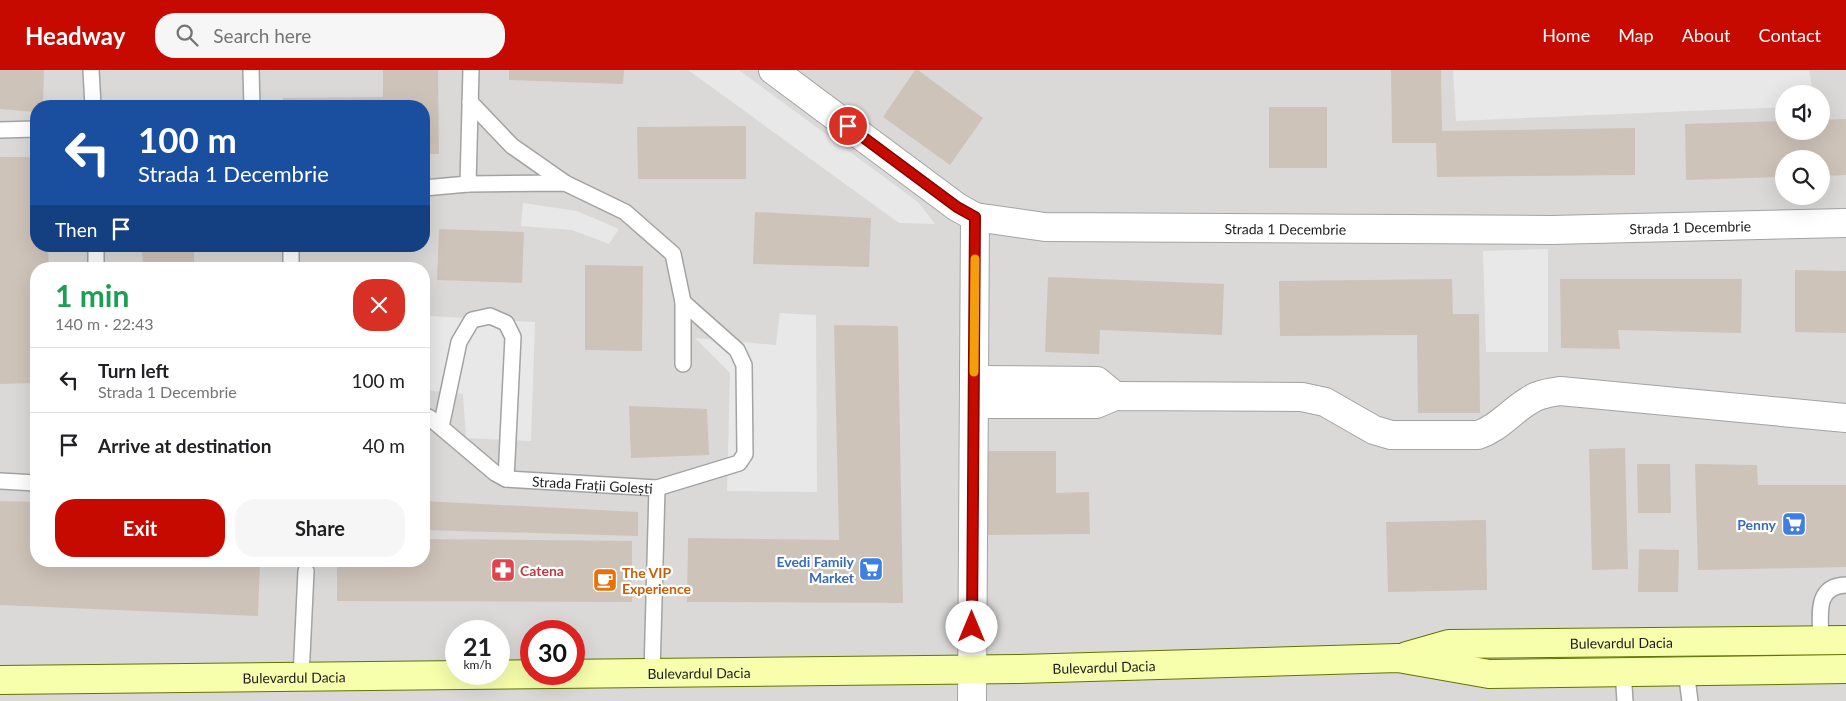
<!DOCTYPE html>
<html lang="en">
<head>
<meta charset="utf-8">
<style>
	:root { --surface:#fff; --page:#f6f6f6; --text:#202124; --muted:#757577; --line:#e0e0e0; --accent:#c70a00 }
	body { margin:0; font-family:Lato,sans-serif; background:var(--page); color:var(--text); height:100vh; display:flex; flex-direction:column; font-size:19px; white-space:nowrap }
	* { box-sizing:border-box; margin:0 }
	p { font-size:16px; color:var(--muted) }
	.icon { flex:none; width:28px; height:28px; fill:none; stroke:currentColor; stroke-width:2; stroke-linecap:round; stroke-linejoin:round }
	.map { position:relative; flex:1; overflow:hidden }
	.details { position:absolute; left:30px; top:192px; width:400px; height:305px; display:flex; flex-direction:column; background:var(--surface); border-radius:20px; box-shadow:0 5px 20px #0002 }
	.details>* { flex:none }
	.top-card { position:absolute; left:30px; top:30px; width:400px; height:152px; border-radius:20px; box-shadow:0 5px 20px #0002; background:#1a4fa0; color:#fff; overflow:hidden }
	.tools { position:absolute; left:1775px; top:15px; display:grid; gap:10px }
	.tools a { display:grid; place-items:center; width:55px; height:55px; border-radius:50%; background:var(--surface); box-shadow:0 5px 20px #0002; font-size:25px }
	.speed { position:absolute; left:445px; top:550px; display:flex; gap:10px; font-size:25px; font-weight:700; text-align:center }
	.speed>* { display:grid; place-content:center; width:65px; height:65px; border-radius:50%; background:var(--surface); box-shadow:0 5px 20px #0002; line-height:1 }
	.speed small { font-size:12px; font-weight:400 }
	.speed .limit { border:8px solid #d22; background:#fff; color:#111 }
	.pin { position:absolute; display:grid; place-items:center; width:42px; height:42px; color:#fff; margin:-21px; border:2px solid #fff; border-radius:50%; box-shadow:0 1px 5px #0007 }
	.me { position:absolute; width:55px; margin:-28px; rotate:0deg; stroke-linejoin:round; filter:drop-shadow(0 0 4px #0008) }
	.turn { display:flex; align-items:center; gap:18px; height:105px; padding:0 25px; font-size:22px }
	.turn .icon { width:65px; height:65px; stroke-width:2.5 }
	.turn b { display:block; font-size:35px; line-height:42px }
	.then { display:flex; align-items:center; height:48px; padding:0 25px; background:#0003; gap:10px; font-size:19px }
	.round { display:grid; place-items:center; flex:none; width:52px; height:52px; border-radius:20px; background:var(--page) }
	.headline { display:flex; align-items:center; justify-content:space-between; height:85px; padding:0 25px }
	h1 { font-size:30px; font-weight:700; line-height:38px; color:#1e9e55 }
	.action { display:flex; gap:10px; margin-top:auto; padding:10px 25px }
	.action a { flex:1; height:58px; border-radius:20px; background:var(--accent); color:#fff; font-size:20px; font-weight:700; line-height:58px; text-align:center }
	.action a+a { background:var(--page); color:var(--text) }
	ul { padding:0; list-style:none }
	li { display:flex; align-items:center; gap:15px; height:65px; padding:0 25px; border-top:1px solid var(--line) }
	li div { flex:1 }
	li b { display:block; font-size:19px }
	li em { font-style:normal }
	header { display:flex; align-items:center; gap:30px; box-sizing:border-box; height:70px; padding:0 25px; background:var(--accent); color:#fff }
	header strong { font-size:24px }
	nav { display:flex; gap:28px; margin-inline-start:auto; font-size:18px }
	.search { width:350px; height:45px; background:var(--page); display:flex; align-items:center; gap:12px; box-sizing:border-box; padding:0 18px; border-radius:20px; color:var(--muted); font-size:19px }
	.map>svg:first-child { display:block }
	.residential { fill:#dad9d8; fill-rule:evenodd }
	.parking { fill:#e8e8e8 }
	.building { fill:#cec3b9 }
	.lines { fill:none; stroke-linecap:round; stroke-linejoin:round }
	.service-casing { stroke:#a3a3a3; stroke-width:18 }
	.minor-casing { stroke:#a3a3a3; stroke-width:30 }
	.tertiary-casing { stroke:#a3a3a3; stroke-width:30 }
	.secondary-casing { stroke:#627500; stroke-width:30 }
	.service { stroke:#fff; stroke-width:15 }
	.minor { stroke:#fff; stroke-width:28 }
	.tertiary { stroke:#fff; stroke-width:28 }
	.secondary { stroke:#f7ffad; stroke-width:28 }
	.route-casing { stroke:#810600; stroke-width:12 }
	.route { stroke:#c70a00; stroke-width:9 }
	.slow { stroke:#f59e0b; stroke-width:9 }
	.labels { text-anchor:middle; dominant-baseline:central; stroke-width:4.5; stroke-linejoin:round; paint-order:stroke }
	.street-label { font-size:14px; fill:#1c1c1c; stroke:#fff }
	.shop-label { font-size:14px; font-weight:bold; fill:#366cbe; stroke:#fff; text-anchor:end }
	.health-label { font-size:14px; font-weight:bold; fill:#be3a42; stroke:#fff; text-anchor:start }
	.food-label { font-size:14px; font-weight:bold; fill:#c56008; stroke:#fff; text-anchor:start }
</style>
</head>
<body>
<header>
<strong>Headway</strong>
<div class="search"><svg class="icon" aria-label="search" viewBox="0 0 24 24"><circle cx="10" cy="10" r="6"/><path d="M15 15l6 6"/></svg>Search here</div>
<nav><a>Home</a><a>Map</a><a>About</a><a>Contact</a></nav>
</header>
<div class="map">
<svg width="1846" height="631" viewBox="0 0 1846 631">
	<rect width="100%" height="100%" fill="#eeeae0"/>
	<path class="residential" d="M 0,0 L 1846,0 L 1846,631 L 0,631 ZM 1784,24 L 1821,24 L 1821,61 L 1784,61 ZM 36,36 L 424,36 L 424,176 L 36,176 ZM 1784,89 L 1821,89 L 1821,126 L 1784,126 ZM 36,199 L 424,199 L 424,491 L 36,491 ZM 456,561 L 499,561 L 499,604 L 456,604 ZM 531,561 L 574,561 L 574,604 L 531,604 Z"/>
	<g class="parking">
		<polygon points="688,0 739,0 918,132 935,154 899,153"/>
		<polygon points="1453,0 1809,0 1813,24 1784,24 1784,37 1456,51"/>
		<polygon points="523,133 577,141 619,159 609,174 572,160 521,156"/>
		<polygon points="1548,179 1548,282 1486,282 1483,181"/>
		<polygon points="780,243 816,245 817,422 727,421 730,303 695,268 776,275"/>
		<polygon points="429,246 535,252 531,371 466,368 463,324 424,320"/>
	</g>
	<g class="building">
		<polygon points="0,0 44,0 43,36 36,36 36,42 0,39"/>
		<polygon points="383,0 438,0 439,84 424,84 424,36 283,36 283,28 383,27"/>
		<polygon points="509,0 624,0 623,14 509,10"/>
		<polygon points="915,0 918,0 983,48 950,95 883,47"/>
		<polygon points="1391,0 1441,0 1442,61 1635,58 1635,105 1437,107 1436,73 1392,73"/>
		<polygon points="140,32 194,35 194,36 140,36"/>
		<rect x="1269" y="37" width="58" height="61"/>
		<polygon points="1846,49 1846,105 1821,106 1821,89 1784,89 1784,107 1686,110 1685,54 1784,51 1784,61 1821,61 1821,50"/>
		<polygon points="746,56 746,109 638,109 637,57"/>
		<polygon points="0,87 36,87 36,176 48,176 49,199 36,199 36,313 0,314"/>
		<polygon points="755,142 871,148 869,197 753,194"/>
		<polygon points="439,159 524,162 522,213 437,210"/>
		<polygon points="142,176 194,176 194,195 198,199 145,199 143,196"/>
		<polygon points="585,195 643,196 642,281 585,280"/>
		<polygon points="1795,200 1846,201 1846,263 1795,262"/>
		<polygon points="1048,207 1224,214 1222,265 1100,260 1099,284 1045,282"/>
		<polygon points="1452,209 1453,244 1479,244 1480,343 1418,343 1417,265 1280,266 1279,211"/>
		<polygon points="1560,209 1742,209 1741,263 1618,260 1620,279 1561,278"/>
		<polygon points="834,255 898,256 903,533 687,532 688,468 839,470"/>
		<polygon points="629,336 707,339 709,385 631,388"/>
		<polygon points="1625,378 1628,499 1592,500 1589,379"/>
		<polygon points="985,381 1056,381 1056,423 1089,422 1090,464 986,465"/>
		<polygon points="1637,394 1670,394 1671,443 1638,443"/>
		<polygon points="1695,394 1757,395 1758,415 1846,415 1846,497 1698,500"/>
		<polygon points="0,431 36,432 36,491 260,491 258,546 0,535"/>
		<polygon points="424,431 638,442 638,466 424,460"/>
		<polygon points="1486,450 1487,520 1388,522 1386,452"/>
		<polygon points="424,469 632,471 632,532 337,531 337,491 424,491"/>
		<polygon points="1639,479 1679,480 1678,522 1638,522"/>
	</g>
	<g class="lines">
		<defs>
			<g id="service">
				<polyline points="91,0 93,36"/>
				<polyline points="251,0 252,36"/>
				<polyline points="471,0 468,114 565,113 625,142 673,184 683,232 683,294"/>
				<polyline points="470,32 512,76 565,113"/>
				<polyline points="0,60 36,59"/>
				<polyline points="424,118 468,114"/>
				<polyline points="96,176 96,199"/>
				<polyline points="291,199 291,176"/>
				<path id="s1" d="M 424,345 L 430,348 L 495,403 L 506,409 L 657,418 L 652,603"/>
				<polyline points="441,357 459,272 472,250 490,246 506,253 513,267 506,409"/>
				<polyline points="0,411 36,413"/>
				<polyline points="657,418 739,393 745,384 744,295 737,280 683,232"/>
				<path d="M 1821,572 C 1821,548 1813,516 1846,515"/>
				<polyline points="1623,601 1625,631"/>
				<polyline points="1686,601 1690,631"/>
				<polyline points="301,607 306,501"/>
			</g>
			<g id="minor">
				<polyline points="974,310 1097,311 1115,326"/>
				<path d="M 974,334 L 1096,334 L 1115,326 L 1302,327 L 1325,332 L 1374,360 L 1391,365 L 1478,365 C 1499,358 1511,341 1530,330 C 1539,324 1549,323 1560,321 L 1846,348"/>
				<polyline points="972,631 975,147"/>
			</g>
			<g id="tertiary">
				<path id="s2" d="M 773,0 L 957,137 L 975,147 L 1045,157 L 1551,160 L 1846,153"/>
			</g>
			<g id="secondary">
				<path id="s3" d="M 1407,586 L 1449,574 L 1846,570"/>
				<path id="s4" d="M 0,610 L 1020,599 L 1398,588 L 1489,604 L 1846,599"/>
			</g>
		</defs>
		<use href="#service" class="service-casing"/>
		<use href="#minor" class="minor-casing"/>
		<use href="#tertiary" class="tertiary-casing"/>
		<use href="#secondary" class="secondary-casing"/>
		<use href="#service" class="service"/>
		<use href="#minor" class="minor"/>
		<use href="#tertiary" class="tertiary"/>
		<use href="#secondary" class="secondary"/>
	</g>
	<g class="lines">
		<defs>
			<polyline id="route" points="848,56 957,137 975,147 972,557"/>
		</defs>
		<use href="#route" class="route-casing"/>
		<use href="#route" class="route"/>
		<polyline class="slow" points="974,302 975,189"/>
	</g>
	<defs>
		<symbol id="supermarket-square" viewBox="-11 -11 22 22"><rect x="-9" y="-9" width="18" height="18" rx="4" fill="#3f7fe0" stroke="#fff"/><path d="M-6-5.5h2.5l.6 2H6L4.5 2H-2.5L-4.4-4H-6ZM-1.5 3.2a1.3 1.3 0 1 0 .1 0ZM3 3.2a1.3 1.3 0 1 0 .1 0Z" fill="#fff"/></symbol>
		<symbol id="pharmacy-square" viewBox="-11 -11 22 22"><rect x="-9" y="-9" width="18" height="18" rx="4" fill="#e0444e" stroke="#fff"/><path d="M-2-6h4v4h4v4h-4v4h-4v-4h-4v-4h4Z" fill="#fff"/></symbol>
		<symbol id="cafe-square" viewBox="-11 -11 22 22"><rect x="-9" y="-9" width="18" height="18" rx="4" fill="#e8710a" stroke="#fff"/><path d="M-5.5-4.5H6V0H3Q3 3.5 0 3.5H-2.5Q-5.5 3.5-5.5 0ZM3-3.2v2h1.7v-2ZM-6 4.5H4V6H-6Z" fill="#fff"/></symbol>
	</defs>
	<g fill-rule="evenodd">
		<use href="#supermarket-square" x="1780" y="440" width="28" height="28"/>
		<use href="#supermarket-square" x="857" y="485" width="28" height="28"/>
		<use href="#pharmacy-square" x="489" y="486" width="28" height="28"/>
		<use href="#cafe-square" x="591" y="496" width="28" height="28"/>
	</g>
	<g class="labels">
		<g class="street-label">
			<text stroke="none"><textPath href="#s2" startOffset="966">Strada 1 Decembrie</textPath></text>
			<text stroke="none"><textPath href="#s2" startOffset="561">Strada 1 Decembrie</textPath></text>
			<text stroke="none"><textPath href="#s1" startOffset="191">Strada Frații Golești</textPath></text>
			<text stroke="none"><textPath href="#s3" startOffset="216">Bulevardul Dacia</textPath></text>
			<text stroke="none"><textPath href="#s4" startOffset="1104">Bulevardul Dacia</textPath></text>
			<text stroke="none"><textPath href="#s4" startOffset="699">Bulevardul Dacia</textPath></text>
			<text stroke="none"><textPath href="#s4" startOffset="294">Bulevardul Dacia</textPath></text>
		</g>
		<g class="shop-label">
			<text x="1776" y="454">Penny</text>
			<text x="854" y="491">Evedi Family<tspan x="854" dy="16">Market</tspan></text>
		</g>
		<g class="health-label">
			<text x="520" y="500">Catena</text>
		</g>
		<g class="food-label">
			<text x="622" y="502">The VIP<tspan x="622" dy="16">Experience</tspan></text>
		</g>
	</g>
</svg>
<div class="tools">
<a><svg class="icon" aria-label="sound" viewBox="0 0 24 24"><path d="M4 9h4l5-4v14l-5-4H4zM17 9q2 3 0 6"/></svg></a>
<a><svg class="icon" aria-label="search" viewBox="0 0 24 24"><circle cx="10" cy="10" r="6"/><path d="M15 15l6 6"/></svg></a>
</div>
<div class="speed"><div>21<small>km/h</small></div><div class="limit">30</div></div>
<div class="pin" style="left:848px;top:56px;background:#d93025"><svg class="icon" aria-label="arrive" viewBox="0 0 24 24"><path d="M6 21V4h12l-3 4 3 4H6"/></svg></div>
<svg class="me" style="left:972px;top:557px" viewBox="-20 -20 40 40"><circle r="19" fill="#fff"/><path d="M0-13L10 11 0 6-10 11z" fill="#c70a00"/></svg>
<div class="top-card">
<div class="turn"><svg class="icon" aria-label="left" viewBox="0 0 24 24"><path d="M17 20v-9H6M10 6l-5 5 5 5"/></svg><div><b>100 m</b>Strada 1 Decembrie</div></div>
<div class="then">Then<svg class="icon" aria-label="arrive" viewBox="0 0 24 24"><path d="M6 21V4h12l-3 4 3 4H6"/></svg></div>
</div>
<section class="details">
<div class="headline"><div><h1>1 min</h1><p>140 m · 22:43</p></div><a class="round" style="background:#d93025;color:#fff"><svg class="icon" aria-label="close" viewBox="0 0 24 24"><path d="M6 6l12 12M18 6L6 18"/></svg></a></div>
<ul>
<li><svg class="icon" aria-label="left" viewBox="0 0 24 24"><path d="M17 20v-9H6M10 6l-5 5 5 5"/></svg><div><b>Turn left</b><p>Strada 1 Decembrie</p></div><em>100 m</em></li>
<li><svg class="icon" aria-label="arrive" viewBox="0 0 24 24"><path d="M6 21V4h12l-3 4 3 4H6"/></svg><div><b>Arrive at destination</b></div><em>40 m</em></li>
</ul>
<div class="action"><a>Exit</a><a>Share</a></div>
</section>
</div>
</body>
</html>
